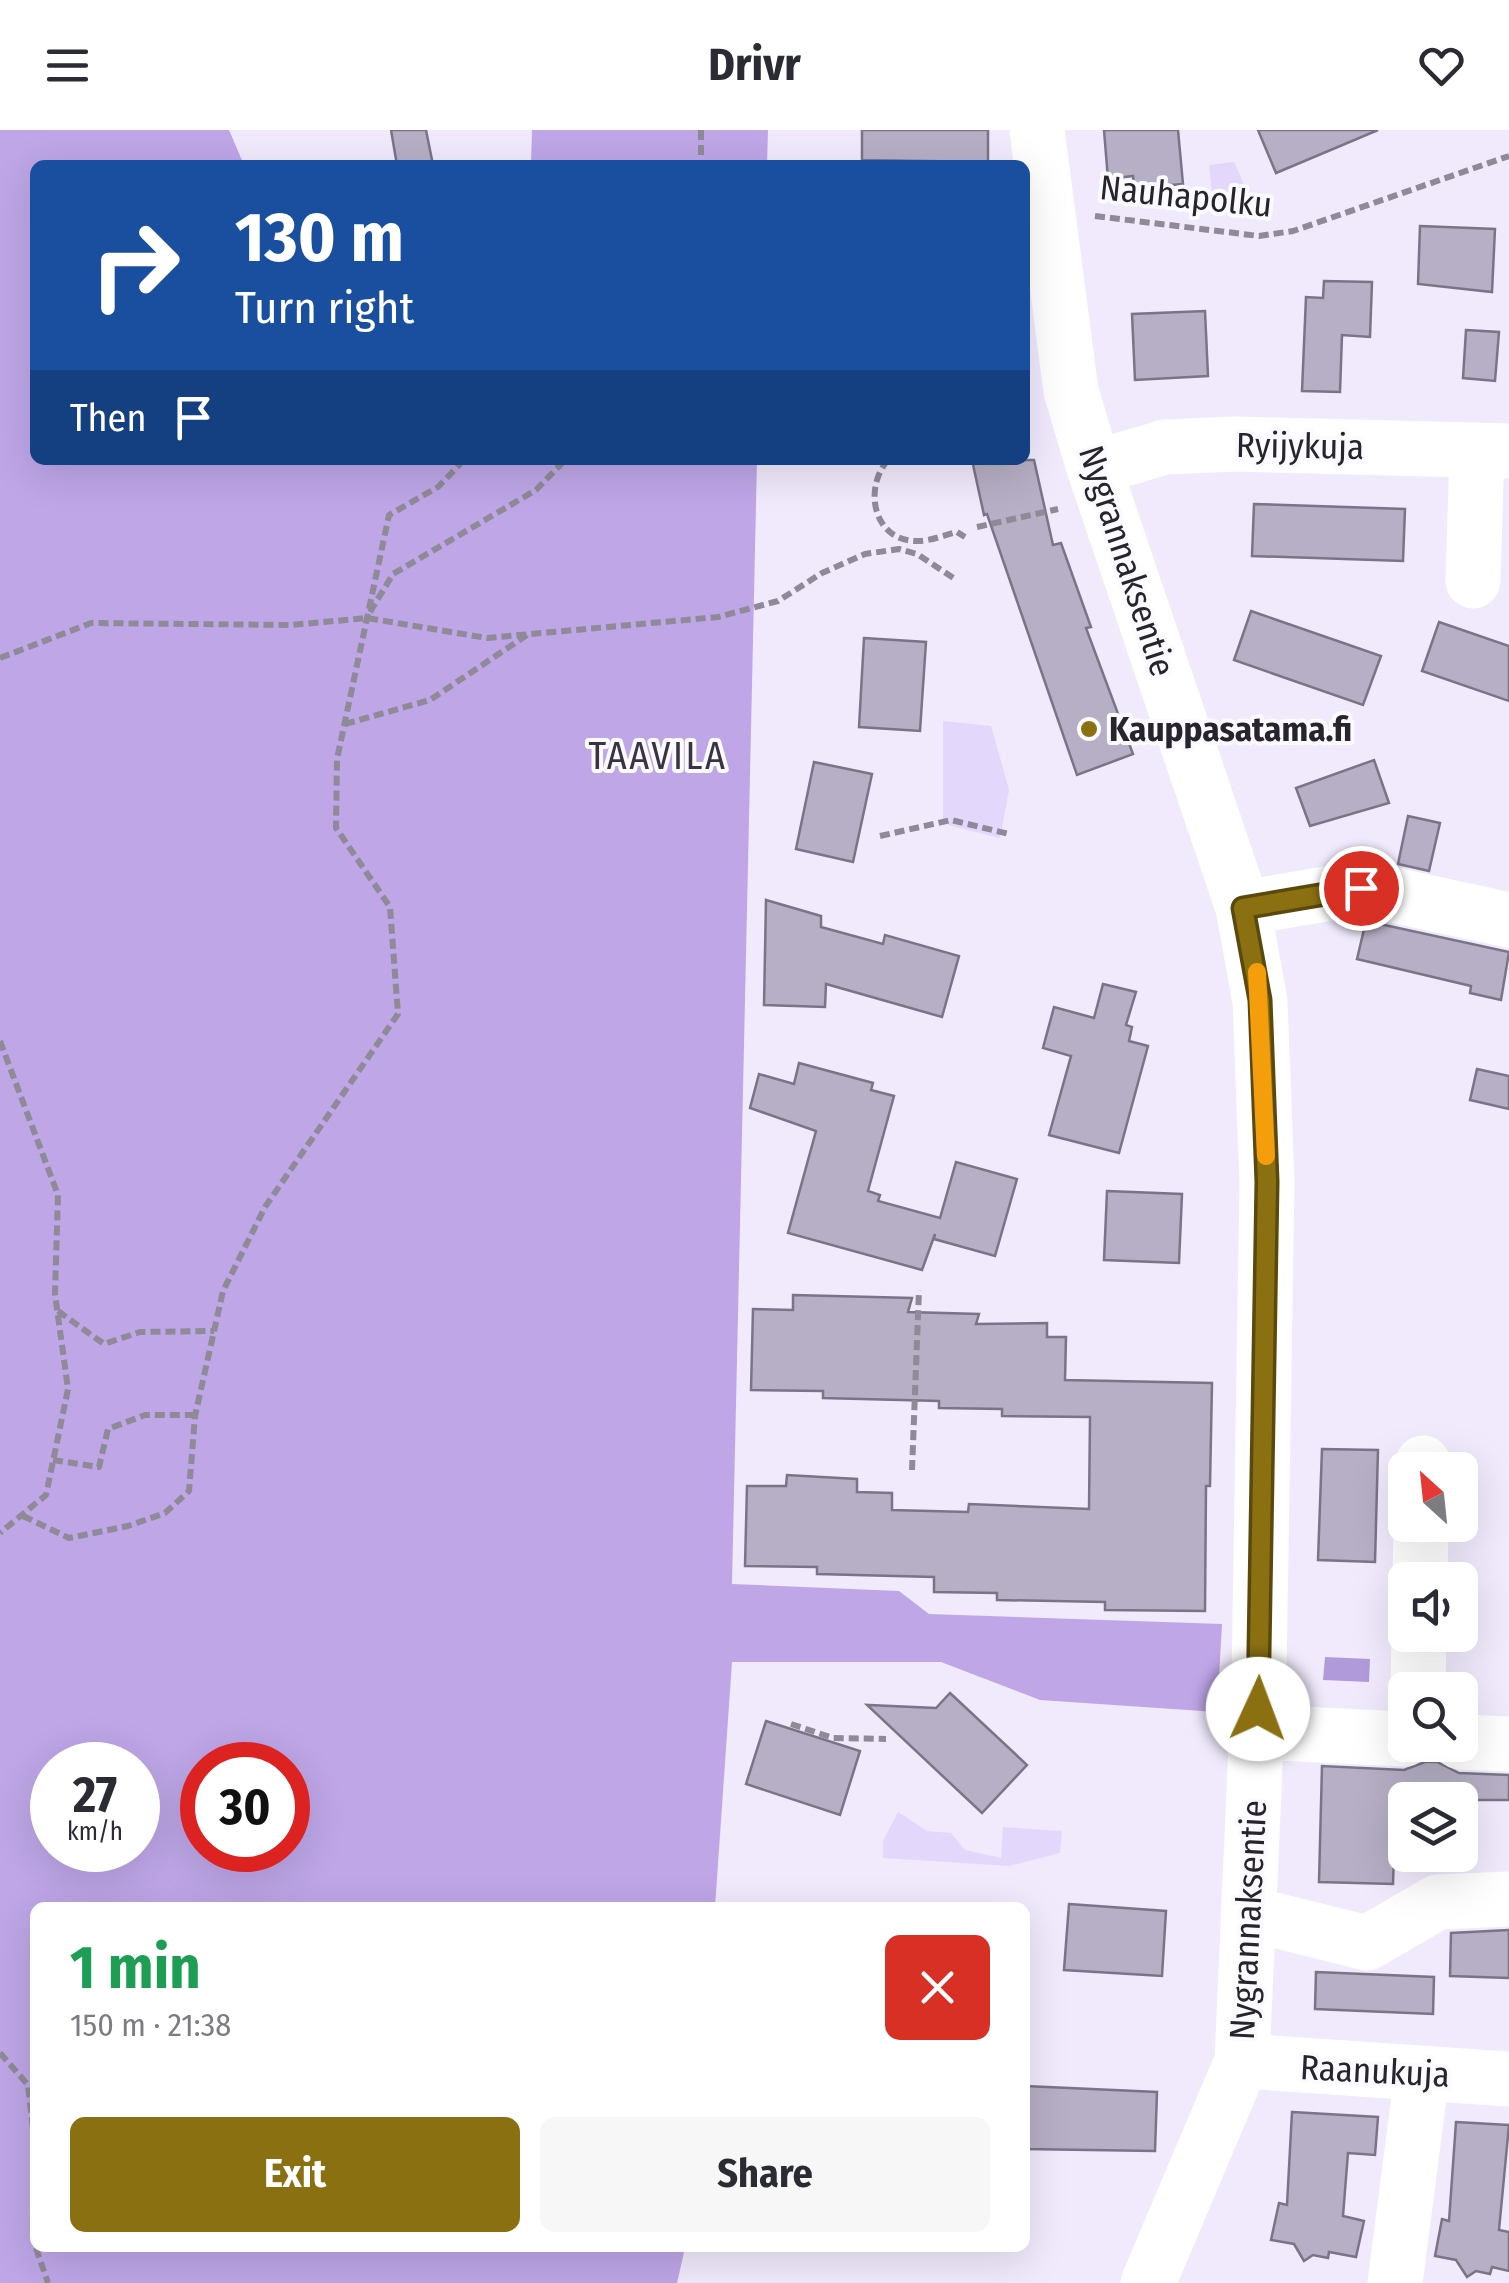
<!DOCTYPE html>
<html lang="en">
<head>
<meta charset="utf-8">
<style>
	:root { --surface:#fff; --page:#f7f7f7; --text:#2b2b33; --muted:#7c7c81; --accent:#8b7012 }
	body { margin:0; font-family:"Fira Sans Condensed",sans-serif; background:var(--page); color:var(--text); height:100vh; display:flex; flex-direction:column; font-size:38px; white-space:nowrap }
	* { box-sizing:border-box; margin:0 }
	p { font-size:32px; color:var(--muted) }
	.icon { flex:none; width:55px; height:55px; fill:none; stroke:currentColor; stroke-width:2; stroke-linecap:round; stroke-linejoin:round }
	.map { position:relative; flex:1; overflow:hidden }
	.details { position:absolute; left:30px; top:1772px; width:1000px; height:350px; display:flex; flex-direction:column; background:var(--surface); border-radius:15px; box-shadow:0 10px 40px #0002 }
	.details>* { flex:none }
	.hud { position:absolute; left:30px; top:30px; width:1000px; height:305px; border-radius:15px; box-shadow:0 10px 40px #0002; background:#1a4fa0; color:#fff; overflow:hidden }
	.needle { width:65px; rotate:333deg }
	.fabs { position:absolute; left:1388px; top:1322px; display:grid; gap:20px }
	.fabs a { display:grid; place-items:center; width:90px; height:90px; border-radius:15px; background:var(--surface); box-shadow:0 10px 40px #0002; font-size:50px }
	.speed { position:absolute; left:30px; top:1612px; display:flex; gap:20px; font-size:50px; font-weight:700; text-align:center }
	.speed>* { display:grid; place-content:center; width:130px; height:130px; border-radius:50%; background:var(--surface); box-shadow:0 10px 40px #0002; line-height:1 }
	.speed small { font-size:25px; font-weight:400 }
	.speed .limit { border:15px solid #d22; background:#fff; color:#111 }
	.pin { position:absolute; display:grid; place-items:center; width:85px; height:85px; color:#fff; margin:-42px; border:5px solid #fff; border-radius:50%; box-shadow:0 2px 10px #0007 }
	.me { position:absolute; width:110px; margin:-55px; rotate:2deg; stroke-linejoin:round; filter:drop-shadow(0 0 8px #0008) }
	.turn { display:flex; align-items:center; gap:35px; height:210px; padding:0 40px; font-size:45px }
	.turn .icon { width:130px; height:130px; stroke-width:2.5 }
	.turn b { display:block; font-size:70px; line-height:85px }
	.then { display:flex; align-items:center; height:95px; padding:0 40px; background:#0003; gap:20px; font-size:38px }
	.round { display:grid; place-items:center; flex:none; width:105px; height:105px; border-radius:15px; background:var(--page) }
	.headline { display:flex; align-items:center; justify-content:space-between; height:170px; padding:0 40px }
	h1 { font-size:60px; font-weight:700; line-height:75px; color:#1e9e55 }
	.primary-button { display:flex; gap:20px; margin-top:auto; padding:20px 40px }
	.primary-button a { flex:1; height:115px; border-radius:15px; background:var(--accent); color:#fff; font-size:40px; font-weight:700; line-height:115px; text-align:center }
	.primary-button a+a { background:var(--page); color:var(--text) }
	header { display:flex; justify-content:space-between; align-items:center; height:130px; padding:0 40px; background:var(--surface); font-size:45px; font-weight:700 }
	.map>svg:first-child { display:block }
	.green { fill:#e4d7fc }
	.forest { fill:#bea6e7; fill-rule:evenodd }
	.water { fill:#b19ada }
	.building { fill:#b6afc5; stroke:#7b7488; stroke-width:2.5 }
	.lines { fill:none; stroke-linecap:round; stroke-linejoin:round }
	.path { stroke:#8e8a97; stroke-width:6; stroke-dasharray:10 5; stroke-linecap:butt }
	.minor { stroke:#fff; stroke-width:55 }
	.route-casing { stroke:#5a490c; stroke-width:25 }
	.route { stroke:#8b7012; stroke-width:18 }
	.slow { stroke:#f59e0b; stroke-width:18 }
	.poi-dot { fill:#8b7012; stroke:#fbfafe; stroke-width:4 }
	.labels { text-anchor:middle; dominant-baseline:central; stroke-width:8; stroke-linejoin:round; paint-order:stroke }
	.street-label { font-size:35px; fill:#27242d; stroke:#fbfafe }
	.poi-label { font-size:35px; font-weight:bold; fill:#27242d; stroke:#fbfafe; text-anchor:start }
	.neighbourhood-label { font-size:38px; letter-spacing:2.5px; fill:#3a3345; stroke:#fbfafe }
</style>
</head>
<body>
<header><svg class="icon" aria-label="menu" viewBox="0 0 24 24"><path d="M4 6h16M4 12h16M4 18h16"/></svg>Drivr<svg class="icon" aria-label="heart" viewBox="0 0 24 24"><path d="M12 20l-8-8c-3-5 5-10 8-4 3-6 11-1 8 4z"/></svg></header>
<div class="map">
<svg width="1509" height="2153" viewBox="0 0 1509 2153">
	<rect width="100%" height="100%" fill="#f0eafc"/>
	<g class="green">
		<polygon points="1234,32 1253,74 1213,71 1209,35"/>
		<polygon points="943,591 991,596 1009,660 1000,708 948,695 943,689"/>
		<polygon points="898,1682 927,1701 951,1703 965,1720 1001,1728 1003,1697 1062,1701 1060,1723 1009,1736 883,1728 883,1711"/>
	</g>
	<g class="forest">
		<path d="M 0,0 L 229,0 L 244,35 L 35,35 L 35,330 L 757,330 L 732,1454 L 899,1461 L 929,1484 L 1222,1494 L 1217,1582 L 1040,1570 L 941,1532 L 732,1532 L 715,1777 L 35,1778 L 35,2118 L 685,2118 L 677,2153 L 0,2153 ZM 52,1635 L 138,1635 L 138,1720 L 52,1720 ZM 202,1635 L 288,1635 L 288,1720 L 202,1720 Z"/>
		<polygon points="532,0 768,0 767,35 531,35"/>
	</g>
	<polygon class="water" points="1325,1527 1370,1529 1369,1552 1323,1550"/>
	<g class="building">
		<polygon points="391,0 426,0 433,35 397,35"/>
		<polygon points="862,0 988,0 988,32 862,30"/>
		<polygon points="1104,0 1178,0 1183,54 1134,58 1133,46 1108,49"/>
		<polygon points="1258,0 1378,0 1276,43"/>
		<polygon points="1420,96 1495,99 1492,162 1418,154"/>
		<polygon points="1324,151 1372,152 1370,207 1342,205 1340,262 1302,261 1306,167 1323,168"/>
		<polygon points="1205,181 1208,246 1135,250 1132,184"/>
		<polygon points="1466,200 1499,202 1495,251 1463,248"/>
		<polygon points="972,330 1034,330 1053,415 1061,413 1091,497 1086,498 1133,624 1077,645 987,384 984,385"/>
		<polygon points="1254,374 1405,379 1403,431 1252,426"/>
		<polygon points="1251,481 1381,526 1363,575 1234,530"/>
		<polygon points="1439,492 1509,516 1509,571 1422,541"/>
		<polygon points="864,508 926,512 920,601 859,597"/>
		<polygon points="1374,630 1389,673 1310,696 1296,658"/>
		<polygon points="814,632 872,644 853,732 796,719"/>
		<polygon points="1408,686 1440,693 1429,741 1398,734"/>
		<polygon points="766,770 821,786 821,797 883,814 885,805 959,826 942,887 826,854 825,877 764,875"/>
		<polygon points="1366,791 1509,822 1501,870 1470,863 1471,856 1357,829"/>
		<polygon points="1103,854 1136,862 1126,895 1132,897 1129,911 1148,916 1119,1023 1049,1005 1071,926 1043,918 1054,877 1094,888"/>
		<polygon points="799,933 873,953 871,960 894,966 868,1061 880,1065 878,1071 940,1088 956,1032 1017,1049 995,1126 934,1109 935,1104 922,1140 788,1103 816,1001 750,978 759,944 794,954"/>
		<polygon points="1477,939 1509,946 1509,979 1470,970"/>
		<polygon points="1107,1061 1182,1064 1179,1133 1104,1130"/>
		<polygon points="793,1165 912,1168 908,1182 979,1184 976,1194 1047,1193 1047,1207 1066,1207 1065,1250 1212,1253 1210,1356 1206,1356 1205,1481 1105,1480 1105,1472 997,1470 997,1463 934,1462 934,1447 817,1444 817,1437 745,1436 747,1356 786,1356 787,1345 857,1349 857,1362 892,1363 892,1380 968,1382 969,1374 1089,1379 1090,1287 1002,1286 1002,1279 939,1278 939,1271 823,1268 823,1261 751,1260 753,1179 793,1180"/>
		<polygon points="1322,1319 1378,1320 1375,1432 1318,1430"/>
		<polygon points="950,1563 1027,1635 982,1683 867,1575 936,1578"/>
		<polygon points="766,1591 860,1621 840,1685 746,1654"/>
		<polygon points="1425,1632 1437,1632 1459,1643 1509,1645 1509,1670 1405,1670 1405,1695 1395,1695 1393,1754 1319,1752 1322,1636 1404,1640"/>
		<polygon points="1069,1774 1166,1781 1162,1846 1064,1840"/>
		<polygon points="1509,1800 1509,1848 1450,1846 1451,1803"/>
		<polygon points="1316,1842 1434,1847 1433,1884 1315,1879"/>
		<polygon points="1025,1956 1157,1962 1155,2021 1025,2019"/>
		<polygon points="1292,1982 1378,1987 1375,2025 1348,2023 1343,2086 1364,2091 1356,2127 1329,2122 1328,2128 1313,2125 1304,2131 1294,2114 1271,2110 1279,2073 1287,2075"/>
		<polygon points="1456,1992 1509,1995 1499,2100 1509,2102 1509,2141 1492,2137 1490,2144 1476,2141 1467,2147 1456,2130 1435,2126 1442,2089 1449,2091"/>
	</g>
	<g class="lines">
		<g class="path">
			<polyline points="701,0 701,35"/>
			<polyline points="1095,86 1259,106 1293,101 1509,26"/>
			<path d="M 888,330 C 863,358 873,412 918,411 C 930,411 945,405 957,402 L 965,407"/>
			<polyline points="977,397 1058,379"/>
			<polyline points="370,482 393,444 536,360 565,330"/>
			<polyline points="0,528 91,493 291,495 367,488 487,508 718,487 778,471 822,443 865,424 899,419 917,424 955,449"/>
			<polyline points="345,594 430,570 527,505"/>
			<polyline points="880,706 951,690 1009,704"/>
			<polyline points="0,911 58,1065 55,1164 68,1259 46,1365 0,1403"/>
			<polyline points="58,1181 104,1214 140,1202 214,1201"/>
			<polyline points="53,1330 99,1337 108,1299 145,1285 194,1285"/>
			<polyline points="912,1340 919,1160"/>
			<polyline points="23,1386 69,1408 128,1396 165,1383 189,1361 195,1286 223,1161 265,1077 398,884 390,777 336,698 337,629 389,385 438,357 464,330"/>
			<polyline points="791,1594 833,1608 886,1609"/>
			<polyline points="0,1923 28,1955 35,2017"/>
			<polyline points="35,2101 35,2115"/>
			<polyline points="36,2118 48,2153"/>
		</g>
		<g class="minor">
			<polyline points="1037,0 1071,261 1094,338 1243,778 1260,871 1267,1052 1259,1547 1242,1931 1148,2153"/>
			<polyline points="1094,338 1165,317 1236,314 1509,321"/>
			<polyline points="1473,451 1477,320"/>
			<polyline points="1243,778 1361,758 1509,790"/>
			<polyline points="1422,1340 1423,1333"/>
			<polyline points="1420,1450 1421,1395"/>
			<polyline points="1418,1560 1419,1505"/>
			<polyline points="1257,1602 1405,1609"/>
			<polyline points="1460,1612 1509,1614"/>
			<polyline points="1248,1793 1274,1790 1367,1813 1438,1772 1509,1769"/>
			<polyline points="1242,1931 1509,1949"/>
			<polyline points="1395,2153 1422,1944"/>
		</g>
	</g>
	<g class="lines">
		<defs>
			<polyline id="route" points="1258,1579 1267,1052 1260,870 1243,778 1361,758"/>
		</defs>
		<use href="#route" class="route-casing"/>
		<use href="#route" class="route"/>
		<polyline class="slow" points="1257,842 1266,1026"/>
	</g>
	<circle class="poi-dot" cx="1089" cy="599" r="10"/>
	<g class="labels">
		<g class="street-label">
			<text transform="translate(1186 66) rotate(6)">Nauhapolku</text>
			<text transform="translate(1300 316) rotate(1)">Ryijykuja</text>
			<text transform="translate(1127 431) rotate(72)">Nygrannaksentie</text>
			<text transform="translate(1248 1790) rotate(-87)">Nygrannaksentie</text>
			<text transform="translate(1375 1941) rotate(3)">Raanukuja</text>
		</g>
		<g class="poi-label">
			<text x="1109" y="599">Kauppasatama.fi</text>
		</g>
		<g class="neighbourhood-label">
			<text x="658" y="626">TAAVILA</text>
		</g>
	</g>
</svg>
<div class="fabs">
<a><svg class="needle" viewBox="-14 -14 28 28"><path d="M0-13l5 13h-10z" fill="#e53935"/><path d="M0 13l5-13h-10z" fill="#7c7c81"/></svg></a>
<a><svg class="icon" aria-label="sound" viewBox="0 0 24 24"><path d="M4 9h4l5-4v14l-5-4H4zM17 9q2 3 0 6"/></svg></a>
<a><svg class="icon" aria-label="search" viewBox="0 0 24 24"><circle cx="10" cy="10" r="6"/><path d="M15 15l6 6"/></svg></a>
<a><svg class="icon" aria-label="layers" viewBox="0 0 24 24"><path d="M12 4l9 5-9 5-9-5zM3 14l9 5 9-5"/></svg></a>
</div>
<div class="speed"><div>27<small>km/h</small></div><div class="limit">30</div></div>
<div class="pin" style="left:1361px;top:758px;background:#d93025"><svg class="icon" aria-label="arrive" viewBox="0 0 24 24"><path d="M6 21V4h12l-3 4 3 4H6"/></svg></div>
<svg class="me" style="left:1258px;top:1579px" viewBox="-20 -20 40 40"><circle r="19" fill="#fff"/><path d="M0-13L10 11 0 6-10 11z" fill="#8b7012"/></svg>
<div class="hud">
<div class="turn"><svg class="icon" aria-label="right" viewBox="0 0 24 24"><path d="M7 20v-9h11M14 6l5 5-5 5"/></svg><div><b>130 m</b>Turn right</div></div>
<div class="then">Then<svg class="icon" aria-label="arrive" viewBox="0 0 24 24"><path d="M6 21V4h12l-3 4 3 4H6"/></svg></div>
</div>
<section class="details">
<div class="headline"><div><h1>1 min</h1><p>150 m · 21:38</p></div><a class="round" style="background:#d93025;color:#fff"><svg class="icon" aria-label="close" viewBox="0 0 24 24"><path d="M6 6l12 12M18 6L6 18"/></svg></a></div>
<div class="primary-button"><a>Exit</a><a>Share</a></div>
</section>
</div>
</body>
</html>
